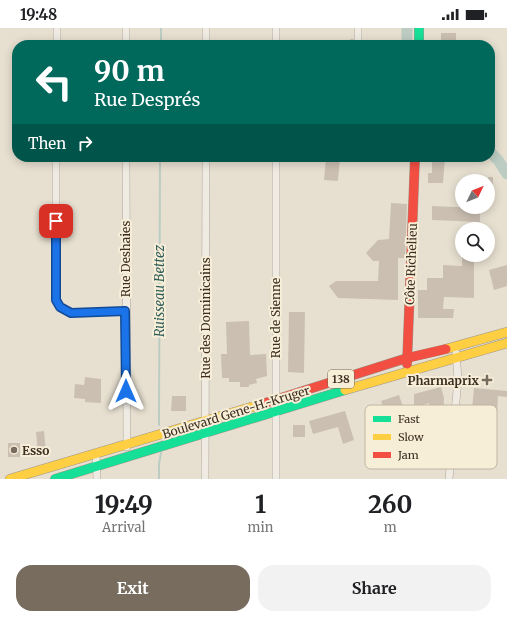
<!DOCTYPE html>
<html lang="en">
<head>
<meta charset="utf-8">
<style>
	:root { --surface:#fff; --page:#f2f2f2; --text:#202124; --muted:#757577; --accent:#786c5e }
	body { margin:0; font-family:Merriweather,serif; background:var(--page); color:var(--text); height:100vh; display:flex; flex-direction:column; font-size:15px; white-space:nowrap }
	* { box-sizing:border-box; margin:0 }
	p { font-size:13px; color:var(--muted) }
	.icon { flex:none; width:22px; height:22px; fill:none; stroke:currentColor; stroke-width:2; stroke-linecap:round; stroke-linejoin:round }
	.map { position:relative; height:451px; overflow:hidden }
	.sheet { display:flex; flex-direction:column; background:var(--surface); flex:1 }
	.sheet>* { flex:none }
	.guide { position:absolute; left:12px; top:12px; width:483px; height:122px; border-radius:16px; box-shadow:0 2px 10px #0003; background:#00695c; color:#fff; overflow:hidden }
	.needle { width:26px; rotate:47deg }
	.tools { position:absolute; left:455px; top:146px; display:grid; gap:8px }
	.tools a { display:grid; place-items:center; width:40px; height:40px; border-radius:50%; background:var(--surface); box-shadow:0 2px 10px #0003; font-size:20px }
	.pin { position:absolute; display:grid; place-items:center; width:34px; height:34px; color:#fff; margin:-17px; border-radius:8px; box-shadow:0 2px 6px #0006 }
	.me { position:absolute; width:44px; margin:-22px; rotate:0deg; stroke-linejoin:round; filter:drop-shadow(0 0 3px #0008) }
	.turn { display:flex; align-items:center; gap:14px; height:84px; padding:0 16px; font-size:18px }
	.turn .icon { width:52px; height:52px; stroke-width:2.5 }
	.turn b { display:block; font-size:28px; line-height:34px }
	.then { display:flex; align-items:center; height:38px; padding:0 16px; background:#0003; gap:8px; font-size:15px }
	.eta { display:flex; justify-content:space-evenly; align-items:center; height:68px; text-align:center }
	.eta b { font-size:24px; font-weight:700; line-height:28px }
	.button { display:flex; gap:8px; margin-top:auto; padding:8px 16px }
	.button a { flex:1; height:46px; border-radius:16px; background:var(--accent); color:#fff; font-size:16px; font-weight:700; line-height:46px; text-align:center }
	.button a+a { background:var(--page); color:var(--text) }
	.status { display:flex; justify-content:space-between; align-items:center; height:28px; padding:0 20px; background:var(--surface); direction:ltr }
	.status svg { height:11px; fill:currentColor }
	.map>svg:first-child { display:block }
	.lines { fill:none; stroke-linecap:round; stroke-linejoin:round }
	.stream { stroke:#bcccc2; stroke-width:2 }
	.river { stroke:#bcccc2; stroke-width:11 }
	.building { fill:#cbbfb2 }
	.street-casing { stroke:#ada599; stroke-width:8 }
	.fast-casing { stroke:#9c958a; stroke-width:10 }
	.slow-casing { stroke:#9c958a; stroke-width:10 }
	.jam-casing { stroke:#9c958a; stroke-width:10 }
	.street { stroke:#efebe3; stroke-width:7 }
	.fast { stroke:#16e098; stroke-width:9 }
	.slow { stroke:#ffcf43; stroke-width:9 }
	.jam { stroke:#f24e42; stroke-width:9 }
	.route-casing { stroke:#114b97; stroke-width:10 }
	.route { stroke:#1a73e8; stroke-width:7 }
	.poi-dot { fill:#786c5e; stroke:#f7eed8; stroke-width:1.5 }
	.labels { text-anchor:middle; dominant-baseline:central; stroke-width:4; stroke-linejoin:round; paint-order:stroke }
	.shield { fill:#f7eed8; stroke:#756857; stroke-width:1 }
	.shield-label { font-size:11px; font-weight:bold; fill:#3d2e20 }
	.street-label { font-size:12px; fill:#3d2e20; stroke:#f7eed8 }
	.poi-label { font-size:12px; font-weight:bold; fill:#3d2e20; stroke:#f7eed8; text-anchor:end }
	.water-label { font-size:13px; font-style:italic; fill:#2f5d5a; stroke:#f7eed8 }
	.key { fill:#f7eed8; stroke:#bfb4a1; stroke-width:1 }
	.key-label { font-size:11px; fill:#3d2e20 }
</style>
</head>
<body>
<div class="status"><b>19:48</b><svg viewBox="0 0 49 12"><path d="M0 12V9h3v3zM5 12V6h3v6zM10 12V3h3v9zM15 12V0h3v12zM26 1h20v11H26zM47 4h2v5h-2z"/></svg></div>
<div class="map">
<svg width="507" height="451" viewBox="0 0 507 451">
	<rect width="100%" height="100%" fill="#e7e0d1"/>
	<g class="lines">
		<g class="stream">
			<polyline points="161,17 161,0"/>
			<polyline points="159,397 160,129"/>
			<polyline points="159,451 159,436 161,425"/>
		</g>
		<g class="river">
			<polyline points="407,17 407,0"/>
			<polyline points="490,124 498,132 507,146"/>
		</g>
	</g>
	<g class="building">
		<rect x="441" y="5" width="15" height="12"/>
		<polygon points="326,129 340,129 338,153 324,152"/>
		<polygon points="432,129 445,129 443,155 428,155 428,145 432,145"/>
		<rect x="488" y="149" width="5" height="15"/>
		<polygon points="391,175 407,176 405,230 398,230 398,272 338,270 329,258 336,253 378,253 379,233 373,233 366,225 378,212 389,211"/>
		<polygon points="432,178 480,180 480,194 432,192"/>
		<polygon points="462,227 474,227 474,270 444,269 443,281 454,281 453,290 418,290 418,262 427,262 427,250 443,250 443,237 462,238"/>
		<polygon points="507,237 507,258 494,262 489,242"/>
		<polygon points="289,284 305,284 304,345 288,344"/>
		<polygon points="249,293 250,327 266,326 267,348 256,351 257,355 249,357 249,359 240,359 240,354 229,354 229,350 222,350 221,326 227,326 226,294"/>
		<polygon points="85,349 101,351 101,375 85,374 85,371 74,370 75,356 84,357"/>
		<polygon points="441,359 444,370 443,388 429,388 429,375 414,380 414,366"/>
		<polygon points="474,360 507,363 507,369 498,368 497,387 488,386 488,383 472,382"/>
		<polygon points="399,367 407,391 387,398 384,389 401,384 384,381 381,373"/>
		<polygon points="172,368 186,368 186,383 171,383"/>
		<polygon points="345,383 354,412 343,416 338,399 313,406 309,393"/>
		<rect x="293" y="397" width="12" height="12"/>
		<polygon points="44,403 46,424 38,425 36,404"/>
		<rect x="8" y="415" width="12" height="14"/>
	</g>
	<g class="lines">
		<defs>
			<g id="street">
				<polyline points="358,15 358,0"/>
				<polyline points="57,17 57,0"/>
				<polyline points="126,17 126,0"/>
				<polyline points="206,17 206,0"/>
				<polyline points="276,17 276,0"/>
				<polyline points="347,17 353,15 363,17"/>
				<polyline points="56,129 56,272 60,279 71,285 125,283"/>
				<polyline points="126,129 127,419"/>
				<polyline points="276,129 276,451"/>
				<polyline points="96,426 97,451"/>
				<polyline points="205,451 206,129"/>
				<polyline points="449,451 458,351 456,325"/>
			</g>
			<g id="fast">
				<polyline points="419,0 419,17"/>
				<polyline points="55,451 345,362"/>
			</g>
			<g id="slow">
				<polyline points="446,321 507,304"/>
				<polyline points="345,362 507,315"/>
				<polyline points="10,451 262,376"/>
			</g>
			<g id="jam">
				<polyline points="407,336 415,129"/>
				<polyline points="262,376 407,330 446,321"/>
			</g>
		</defs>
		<use href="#street" class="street-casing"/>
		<use href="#fast" class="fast-casing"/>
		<use href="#slow" class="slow-casing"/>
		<use href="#jam" class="jam-casing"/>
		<use href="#street" class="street"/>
		<use href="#fast" class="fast"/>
		<use href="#slow" class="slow"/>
		<use href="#jam" class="jam"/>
	</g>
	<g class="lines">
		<defs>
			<polyline id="route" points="56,193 56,272 60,279 71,285 125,283 126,363"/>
		</defs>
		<use href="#route" class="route-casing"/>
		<use href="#route" class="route"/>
	</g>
	<g class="poi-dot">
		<path d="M485 346h4v4h4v4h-4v4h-4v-4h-4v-4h4z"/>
		<circle cx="14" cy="422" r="4"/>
	</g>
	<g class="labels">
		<rect class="shield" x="328" y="342" width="26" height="18" rx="3"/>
		<g class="shield-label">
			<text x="341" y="351">138</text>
		</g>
		<g class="street-label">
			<text transform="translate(125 231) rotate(-90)">Rue Deshaies</text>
			<text transform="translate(411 236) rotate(-88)">Côte Richelieu</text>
			<text transform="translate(205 290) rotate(-90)">Rue des Dominicains</text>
			<text transform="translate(275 290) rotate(-90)">Rue de Sienne</text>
			<text transform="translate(236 384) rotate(-17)">Boulevard Gene-H.-Kruger</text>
		</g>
		<g class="poi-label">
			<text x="479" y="352">Pharmaprix</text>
			<text x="22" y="422" text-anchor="start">Esso</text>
		</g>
		<g class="water-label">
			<text transform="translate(159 263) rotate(-90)">Ruisseau Bettez</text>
		</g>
	</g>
	<rect x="365" y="377" width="132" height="64" rx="6" class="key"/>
	<rect x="373" y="388" width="18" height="6" fill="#16e098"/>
	<rect x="373" y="406" width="18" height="6" fill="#ffcf43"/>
	<rect x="373" y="424" width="18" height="6" fill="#f24e42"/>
	<g class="key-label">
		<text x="398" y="395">Fast</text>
		<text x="398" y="413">Slow</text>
		<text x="398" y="431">Jam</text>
	</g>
</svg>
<div class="tools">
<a><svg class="needle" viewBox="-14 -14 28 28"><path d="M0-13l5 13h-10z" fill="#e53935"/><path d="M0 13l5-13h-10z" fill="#757577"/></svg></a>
<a><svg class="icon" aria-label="search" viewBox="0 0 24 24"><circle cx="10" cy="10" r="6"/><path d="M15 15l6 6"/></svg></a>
</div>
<div class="pin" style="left:56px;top:193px;background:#d93025"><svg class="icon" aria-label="arrive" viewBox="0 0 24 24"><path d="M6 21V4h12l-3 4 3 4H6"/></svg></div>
<svg class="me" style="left:126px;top:363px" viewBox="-20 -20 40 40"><path d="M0-17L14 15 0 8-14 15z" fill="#1a73e8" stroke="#fff" stroke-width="4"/></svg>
<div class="guide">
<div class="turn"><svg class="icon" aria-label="left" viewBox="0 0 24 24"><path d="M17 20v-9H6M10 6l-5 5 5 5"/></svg><div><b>90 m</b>Rue Després</div></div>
<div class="then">Then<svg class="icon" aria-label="right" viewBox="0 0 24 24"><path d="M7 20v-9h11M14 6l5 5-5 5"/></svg></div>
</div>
</div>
<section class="sheet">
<div class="eta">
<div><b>19:49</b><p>Arrival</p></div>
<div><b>1</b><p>min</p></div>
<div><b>260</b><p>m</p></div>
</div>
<div class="button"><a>Exit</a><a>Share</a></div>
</section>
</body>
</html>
